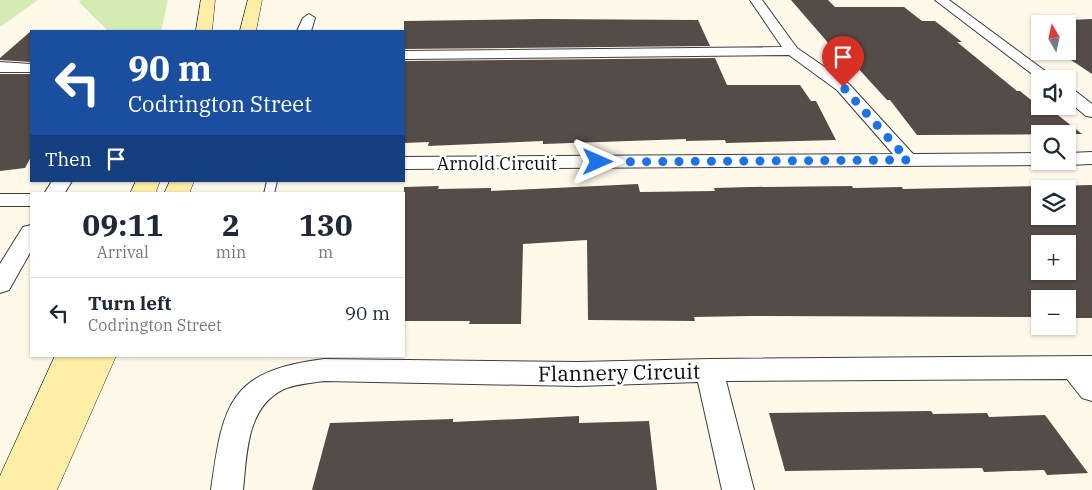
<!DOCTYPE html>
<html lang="en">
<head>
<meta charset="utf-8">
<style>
	:root { --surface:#fff; --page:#f6f6f7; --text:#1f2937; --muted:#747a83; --line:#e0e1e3 }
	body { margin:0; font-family:"IBM Plex Serif",serif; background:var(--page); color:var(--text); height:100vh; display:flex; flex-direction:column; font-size:19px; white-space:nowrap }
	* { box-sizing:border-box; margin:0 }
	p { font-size:16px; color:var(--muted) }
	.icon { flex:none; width:28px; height:28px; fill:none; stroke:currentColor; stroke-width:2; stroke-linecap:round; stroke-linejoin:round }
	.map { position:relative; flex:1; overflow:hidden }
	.sheet { position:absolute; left:30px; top:192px; width:375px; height:165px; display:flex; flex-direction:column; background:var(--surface); border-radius:0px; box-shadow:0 1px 4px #0004 }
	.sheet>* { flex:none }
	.banner { position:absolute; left:30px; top:30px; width:375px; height:152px; border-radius:0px; box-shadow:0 1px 4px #0004; background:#1a4fa0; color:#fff; overflow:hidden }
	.needle { width:32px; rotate:351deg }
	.controls { position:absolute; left:1031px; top:15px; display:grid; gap:10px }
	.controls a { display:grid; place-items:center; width:45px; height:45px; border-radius:0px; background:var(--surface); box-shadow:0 1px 4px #0004; font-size:25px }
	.pin { position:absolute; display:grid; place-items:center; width:42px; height:42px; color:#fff; margin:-51px -21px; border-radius:50% 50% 50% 0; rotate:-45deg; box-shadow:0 0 5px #0007 }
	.pin .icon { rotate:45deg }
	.me { position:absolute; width:55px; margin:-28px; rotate:90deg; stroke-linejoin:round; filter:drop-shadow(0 0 4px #0008) }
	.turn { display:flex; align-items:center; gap:18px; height:105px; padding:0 15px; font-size:22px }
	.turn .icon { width:65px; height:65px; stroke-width:2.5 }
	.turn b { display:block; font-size:35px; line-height:42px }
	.then { display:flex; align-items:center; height:48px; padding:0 15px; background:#0003; gap:10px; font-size:19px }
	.eta { display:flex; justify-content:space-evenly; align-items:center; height:85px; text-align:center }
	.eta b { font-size:30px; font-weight:700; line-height:35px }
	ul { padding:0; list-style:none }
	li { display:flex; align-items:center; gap:15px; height:70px; padding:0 15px; border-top:1px solid var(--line) }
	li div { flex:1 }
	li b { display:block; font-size:19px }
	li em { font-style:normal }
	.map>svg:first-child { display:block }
	.green { fill:#d4ecb1 }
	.building { fill:#554b47; fill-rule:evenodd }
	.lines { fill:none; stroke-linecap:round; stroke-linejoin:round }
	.lane-casing { stroke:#3e3e3e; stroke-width:2 }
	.street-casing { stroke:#3e3e3e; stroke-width:2 }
	.secondary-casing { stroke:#2d2d2d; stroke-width:1 }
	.lane { fill:#fff; fill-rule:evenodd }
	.street { fill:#fff; fill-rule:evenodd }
	.secondary { fill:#ffeea5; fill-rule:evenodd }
	.route { stroke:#1a73e8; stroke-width:9; stroke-dasharray:0 16.2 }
	.labels { text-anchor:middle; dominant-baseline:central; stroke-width:5; stroke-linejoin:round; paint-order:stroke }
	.street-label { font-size:18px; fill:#0b0b0b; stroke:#fff }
	.near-street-label { font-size:21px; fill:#0b0b0b; stroke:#fff }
</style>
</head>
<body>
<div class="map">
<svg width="1092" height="490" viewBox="0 0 1092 490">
	<rect width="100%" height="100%" fill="#fff9ea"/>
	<g class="green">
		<polygon points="0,0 38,0 0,27"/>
		<polygon points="81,0 168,0 161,31 108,31 79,2"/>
	</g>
	<g class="building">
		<polygon points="791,0 828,0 835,7 904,7 922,21 935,21 962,42 957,42 1017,91 1020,91 1046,112 1054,112 1082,134 917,135 890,100 887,100 856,66 849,67"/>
		<polygon points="542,19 698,20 710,46 404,49 404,21"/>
		<polygon points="1092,19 1092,74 1068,58 1068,20"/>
		<polygon points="31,31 31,62 0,60 0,58"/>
		<polygon points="715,58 727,85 800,85 811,101 816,101 836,140 726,143 725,140 686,141 686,139 543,144 543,141 428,146 429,142 404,143 404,61"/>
		<polygon points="0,74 31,74 31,157 25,168 0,171"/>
		<path d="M 638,184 L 640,192 L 715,191 L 714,188 L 750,187 L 852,186 L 853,188 L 902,187 L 903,189 L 1092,185 L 1092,318 L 1068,318 L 1068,299 L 1040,299 L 1040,317 L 751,316 L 694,317 L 695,321 L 588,320 L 587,240 L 523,244 L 521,324 L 469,324 L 470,321 L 404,321 L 404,187 L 439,186 L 438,189 L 491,188 L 491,191 ZM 1040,189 L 1068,189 L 1068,216 L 1040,216 ZM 1040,244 L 1068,244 L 1068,271 L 1040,271 Z"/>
		<polygon points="931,411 933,414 987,413 989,417 1045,415 1088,473 1047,475 1044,470 984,472 982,468 785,471 769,413"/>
		<polygon points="579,416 579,423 649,421 657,490 312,490 330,423 453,419 453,422"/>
	</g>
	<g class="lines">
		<defs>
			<polygon id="lane" points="267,181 277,181 274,194 264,194"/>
			<g id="street">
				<polygon points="750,0 762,0 797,48 849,84 913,154 1040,153 1040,161 1048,161 1040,165 404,169 404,157 893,154 837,90 789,55 404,59 404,51 782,47"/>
				<polygon points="935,0 949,0 1056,79 1040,80"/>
				<polygon points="309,14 315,18 311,31 297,31 303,18"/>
				<polygon points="0,62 31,64 31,72 0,72"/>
				<polygon points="1068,88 1074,90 1092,104 1092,117 1086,116 1068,101"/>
				<polygon points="1092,152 1092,164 1068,165 1060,161 1068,161 1068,153"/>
				<polygon points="52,181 72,181 64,194 44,194"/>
				<rect x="0" y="194" width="31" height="12"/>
				<polygon points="31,225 31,251 9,290 0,293 0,264 23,227"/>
				<path d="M 1092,356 L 1092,401 L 1082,398 L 1067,379 L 726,381 L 754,490 L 722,490 L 698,382 L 578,386 L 324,381 C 310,383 295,384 282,390 C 246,409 247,454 243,490 L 211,490 C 223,403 229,371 324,359 L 578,362 L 709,359 Z"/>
			</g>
			<g id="secondary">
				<polygon points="201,0 215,0 212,31 196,31"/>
				<polygon points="248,0 262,0 256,31 240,31"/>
				<polygon points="136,181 160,181 155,194 130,194"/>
				<polygon points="170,181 194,181 189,194 164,194"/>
				<polygon points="55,356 116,356 57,490 0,490 0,476"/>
			</g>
		</defs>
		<use href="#lane" class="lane-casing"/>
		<use href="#street" class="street-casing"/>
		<use href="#secondary" class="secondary-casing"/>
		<use href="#lane" class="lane"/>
		<use href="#street" class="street"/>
		<use href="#secondary" class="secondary"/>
	</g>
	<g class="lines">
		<polyline class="route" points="598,162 908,160 843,87"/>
	</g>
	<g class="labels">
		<g class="street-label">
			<text x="497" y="163">Arnold Circuit</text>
		</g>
		<g class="near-street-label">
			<text transform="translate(619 372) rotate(-1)">Flannery Circuit</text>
		</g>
	</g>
</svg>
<div class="controls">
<a><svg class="needle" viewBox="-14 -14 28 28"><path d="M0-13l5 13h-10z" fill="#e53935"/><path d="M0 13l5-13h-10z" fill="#747a83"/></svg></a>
<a><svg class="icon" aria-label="sound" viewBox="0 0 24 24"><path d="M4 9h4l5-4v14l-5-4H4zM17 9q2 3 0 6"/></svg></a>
<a><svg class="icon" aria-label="search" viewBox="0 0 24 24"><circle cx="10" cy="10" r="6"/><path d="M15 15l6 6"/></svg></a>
<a><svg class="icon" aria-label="layers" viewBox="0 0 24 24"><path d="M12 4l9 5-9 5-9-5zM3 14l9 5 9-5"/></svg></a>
<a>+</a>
<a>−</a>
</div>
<div class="pin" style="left:843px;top:87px;background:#d93025"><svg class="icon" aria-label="arrive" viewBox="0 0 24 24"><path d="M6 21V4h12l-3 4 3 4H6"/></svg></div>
<svg class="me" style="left:598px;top:162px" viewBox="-20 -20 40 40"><path d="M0-17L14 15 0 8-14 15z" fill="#1a73e8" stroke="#fff" stroke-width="4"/></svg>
<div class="banner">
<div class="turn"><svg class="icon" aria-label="left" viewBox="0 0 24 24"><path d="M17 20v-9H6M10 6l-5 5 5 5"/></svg><div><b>90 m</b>Codrington Street</div></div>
<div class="then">Then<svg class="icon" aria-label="arrive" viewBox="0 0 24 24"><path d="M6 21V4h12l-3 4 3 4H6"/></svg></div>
</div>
<section class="sheet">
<div class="eta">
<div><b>09:11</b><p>Arrival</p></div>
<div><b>2</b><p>min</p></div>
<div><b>130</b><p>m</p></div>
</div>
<ul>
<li><svg class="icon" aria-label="left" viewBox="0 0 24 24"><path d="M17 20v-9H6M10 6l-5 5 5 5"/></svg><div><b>Turn left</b><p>Codrington Street</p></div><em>90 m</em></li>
</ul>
</section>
</div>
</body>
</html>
